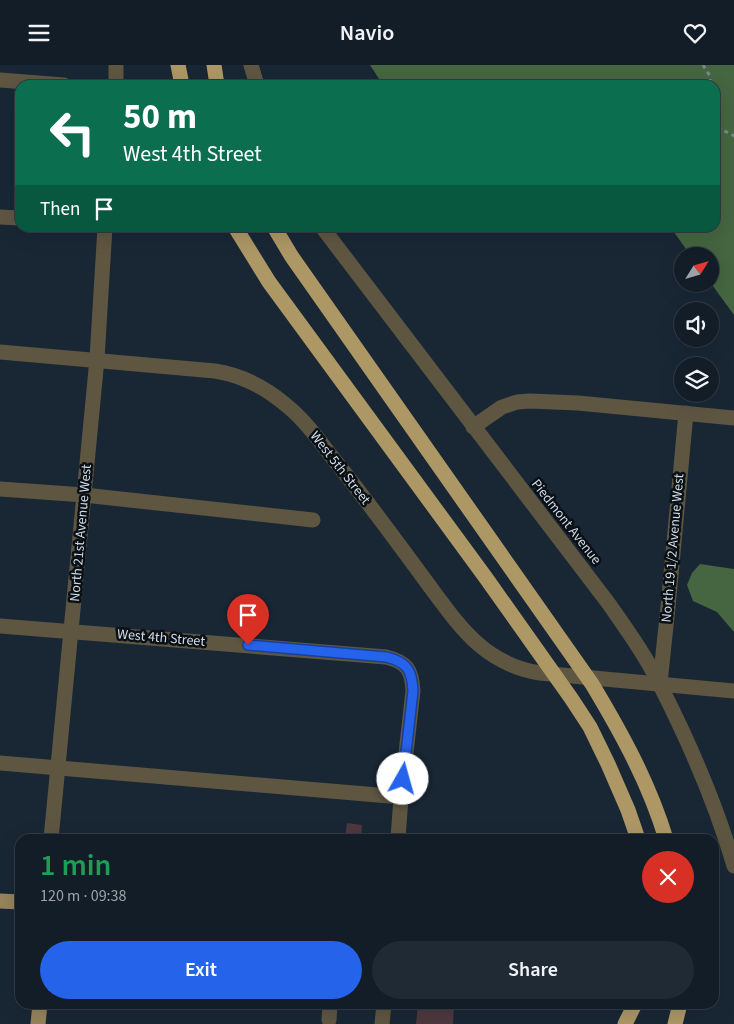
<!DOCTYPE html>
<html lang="en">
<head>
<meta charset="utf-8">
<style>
	:root { --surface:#131d28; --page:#202a34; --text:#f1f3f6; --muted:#9da2a8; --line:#323b45; --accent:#2563eb }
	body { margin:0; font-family:"Source Sans 3",sans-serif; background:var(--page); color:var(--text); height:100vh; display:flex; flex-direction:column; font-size:19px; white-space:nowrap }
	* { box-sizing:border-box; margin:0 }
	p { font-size:16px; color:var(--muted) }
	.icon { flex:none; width:28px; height:28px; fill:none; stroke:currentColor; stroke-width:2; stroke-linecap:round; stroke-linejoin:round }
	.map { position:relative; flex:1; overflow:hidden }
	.panel { position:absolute; left:15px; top:769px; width:704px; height:175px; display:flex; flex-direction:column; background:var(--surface); border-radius:15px; box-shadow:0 5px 20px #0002,0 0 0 1px var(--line) }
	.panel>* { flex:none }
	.banner { position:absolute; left:15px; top:15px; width:705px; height:152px; border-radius:15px; box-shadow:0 5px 20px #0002,0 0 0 1px var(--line); background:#0b6e4f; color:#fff; overflow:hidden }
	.needle { width:32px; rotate:53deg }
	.tools { position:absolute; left:674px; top:182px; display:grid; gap:10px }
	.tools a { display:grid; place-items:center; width:45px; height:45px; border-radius:50%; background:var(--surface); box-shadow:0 5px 20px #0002,0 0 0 1px var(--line); font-size:25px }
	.pin { position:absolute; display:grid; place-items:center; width:42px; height:42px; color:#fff; margin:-51px -21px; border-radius:50% 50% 50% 0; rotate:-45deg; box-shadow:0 0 5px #0007 }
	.pin .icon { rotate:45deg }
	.me { position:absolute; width:55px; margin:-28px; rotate:7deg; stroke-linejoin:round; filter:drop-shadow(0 0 4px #0008) }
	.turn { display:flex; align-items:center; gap:18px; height:105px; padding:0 25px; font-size:22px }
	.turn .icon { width:65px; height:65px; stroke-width:2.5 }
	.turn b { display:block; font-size:35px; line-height:42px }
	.then { display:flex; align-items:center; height:48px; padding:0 25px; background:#0003; gap:10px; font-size:19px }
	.round { display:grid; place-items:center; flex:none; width:52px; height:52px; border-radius:26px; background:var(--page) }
	.head { display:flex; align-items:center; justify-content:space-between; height:85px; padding:0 25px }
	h1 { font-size:30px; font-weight:600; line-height:38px; color:#1e9e55 }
	.cta { display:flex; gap:10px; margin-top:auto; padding:10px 25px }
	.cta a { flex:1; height:58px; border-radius:30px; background:var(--accent); color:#fff; font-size:20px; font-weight:600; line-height:58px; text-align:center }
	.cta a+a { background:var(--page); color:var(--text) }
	header { display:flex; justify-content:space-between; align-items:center; height:65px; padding:0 25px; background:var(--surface); font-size:22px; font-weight:600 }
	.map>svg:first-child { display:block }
	.forest { fill:#456640 }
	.building { fill:#4e383f }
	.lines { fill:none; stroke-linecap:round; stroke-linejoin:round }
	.path { stroke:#7b8692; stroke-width:3; stroke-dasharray:4 4; stroke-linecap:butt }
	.minor { stroke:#5f5642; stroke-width:15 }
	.major { stroke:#97845c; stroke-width:15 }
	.highway { stroke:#ad9765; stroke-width:15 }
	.route-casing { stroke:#184099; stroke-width:12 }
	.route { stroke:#2563eb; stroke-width:9 }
	.labels { text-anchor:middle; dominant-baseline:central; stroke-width:5; stroke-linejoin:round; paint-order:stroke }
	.street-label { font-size:14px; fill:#d2dbe5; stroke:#091016 }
</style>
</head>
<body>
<header><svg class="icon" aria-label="menu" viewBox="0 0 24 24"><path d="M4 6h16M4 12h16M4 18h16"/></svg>Navio<svg class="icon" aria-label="heart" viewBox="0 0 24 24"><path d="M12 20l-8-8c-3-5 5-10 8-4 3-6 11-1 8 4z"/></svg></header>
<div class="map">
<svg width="734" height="959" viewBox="0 0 734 959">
	<rect width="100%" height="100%" fill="#192735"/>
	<g class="forest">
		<polygon points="370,0 734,0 734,250 710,217 710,191 691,191 671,163 715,162 715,20 383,20"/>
		<polygon points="700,499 734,504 734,567 717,547 693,536 687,520 692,508"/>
	</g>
	<g class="building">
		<polygon points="347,758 362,760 361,774 345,774"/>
		<polygon points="418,939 454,939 453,959 416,959"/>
	</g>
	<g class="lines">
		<g class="path">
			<polyline points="703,0 710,11 710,20"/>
			<polyline points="715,54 719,63 734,71"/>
		</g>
		<g class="minor">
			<polyline points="116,0 116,20"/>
			<polyline points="251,0 257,20"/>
			<polyline points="0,15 64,20"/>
			<polyline points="0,152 20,153"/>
			<path d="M 322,162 L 609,539 C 627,565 646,591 660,620 C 689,677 716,739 734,801"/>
			<path d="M 0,287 L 215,306 C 241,310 266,323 286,340 C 306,356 321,378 336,397 C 368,437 398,478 428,519 C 460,562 484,599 540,608 L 734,626"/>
			<polyline points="473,362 502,342 517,337 530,336 578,338 734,353"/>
			<polyline points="0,424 84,430 313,455"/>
			<path d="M 0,561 L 386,592 C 407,597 412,605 413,626 L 401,732 L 398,774"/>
			<polyline points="660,618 668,542 686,348"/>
			<polyline points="0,698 401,732"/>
			<polyline points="51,774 97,294 105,162"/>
			<polyline points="329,955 330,939"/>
			<polyline points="382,959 384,939"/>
		</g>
		<g class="major">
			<polyline points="0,836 20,837"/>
			<polyline points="38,959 40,939"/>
		</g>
		<g class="highway">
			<polyline points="178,0 182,20"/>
			<polyline points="214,0 217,20"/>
			<polyline points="235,162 269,217 486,513 571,633 590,662 608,699 628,745 638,774"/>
			<path d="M 274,162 L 292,192 L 592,619 C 622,669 649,718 666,774"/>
			<polyline points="625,959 635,939"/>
			<polyline points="675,959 680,939"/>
		</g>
	</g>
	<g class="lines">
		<defs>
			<path id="route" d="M 248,580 L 386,592 C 407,597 412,605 413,626 L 403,714"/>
		</defs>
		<use href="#route" class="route-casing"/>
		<use href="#route" class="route"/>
	</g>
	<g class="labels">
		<g class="street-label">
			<text transform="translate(340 403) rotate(52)">West 5th Street</text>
			<text transform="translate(566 457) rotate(52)">Piedmont Avenue</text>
			<text transform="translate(81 468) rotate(-85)">North 21st Avenue West</text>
			<text transform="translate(673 483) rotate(-85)">North 19 1/2 Avenue West</text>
			<text transform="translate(161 573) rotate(5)">West 4th Street</text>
		</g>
	</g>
</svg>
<div class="tools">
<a><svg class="needle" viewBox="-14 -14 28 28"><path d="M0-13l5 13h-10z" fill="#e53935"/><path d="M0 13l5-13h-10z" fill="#9da2a8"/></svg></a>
<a><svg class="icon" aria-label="sound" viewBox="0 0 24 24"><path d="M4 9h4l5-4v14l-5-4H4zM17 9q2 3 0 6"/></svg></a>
<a><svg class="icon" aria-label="layers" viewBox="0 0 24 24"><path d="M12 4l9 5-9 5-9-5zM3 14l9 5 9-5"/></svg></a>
</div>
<div class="pin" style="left:248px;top:580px;background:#d93025"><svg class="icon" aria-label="arrive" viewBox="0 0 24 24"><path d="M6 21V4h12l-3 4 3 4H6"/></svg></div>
<svg class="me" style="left:403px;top:714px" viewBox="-20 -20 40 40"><circle r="19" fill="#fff"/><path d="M0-13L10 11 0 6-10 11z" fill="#2563eb"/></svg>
<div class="banner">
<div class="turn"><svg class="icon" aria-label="left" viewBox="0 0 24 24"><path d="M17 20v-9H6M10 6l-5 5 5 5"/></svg><div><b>50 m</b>West 4th Street</div></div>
<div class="then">Then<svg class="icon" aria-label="arrive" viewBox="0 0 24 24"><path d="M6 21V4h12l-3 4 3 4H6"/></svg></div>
</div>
<section class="panel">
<div class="head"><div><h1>1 min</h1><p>120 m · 09:38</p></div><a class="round" style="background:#d93025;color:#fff"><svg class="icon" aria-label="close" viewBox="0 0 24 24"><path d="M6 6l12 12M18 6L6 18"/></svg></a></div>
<div class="cta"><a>Exit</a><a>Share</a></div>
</section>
</div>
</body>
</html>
